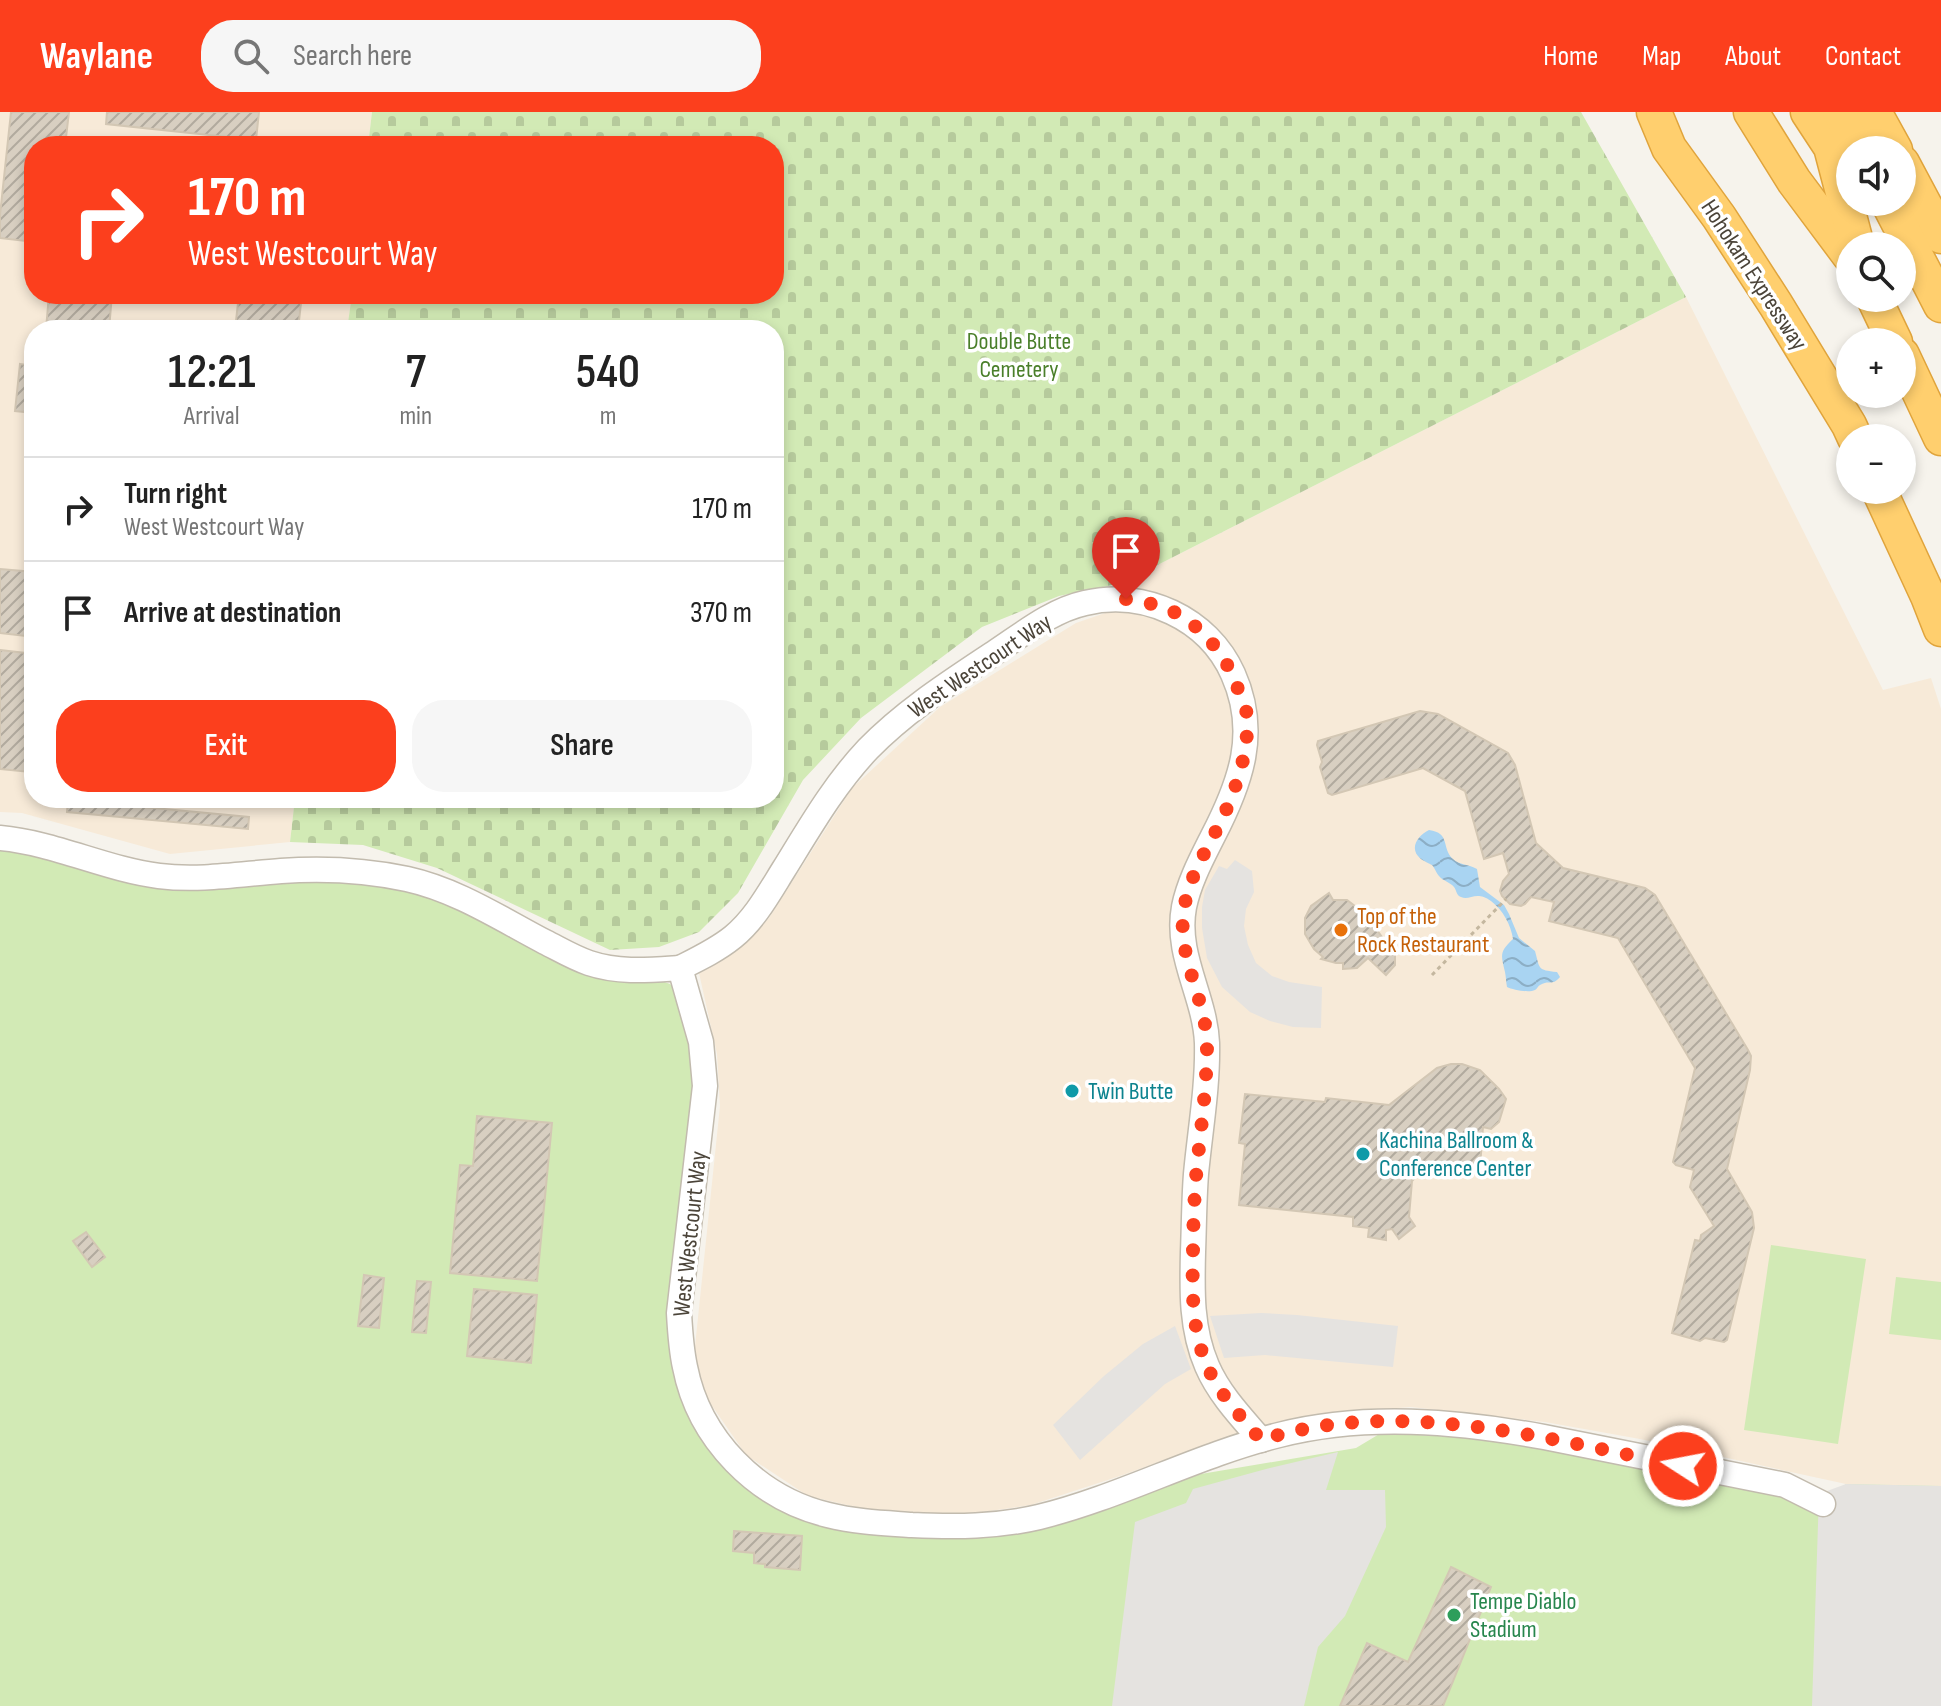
<!DOCTYPE html>
<html lang="en">
<head>
<meta charset="utf-8">
<style>
	:root { --surface:#fff; --page:#f6f6f6; --text:#222; --muted:#767676; --line:#e0e0e0; --accent:#fc3f1d }
	body { margin:0; font-family:"Sofia Sans Condensed",sans-serif; background:var(--page); color:var(--text); height:100vh; display:flex; flex-direction:column; font-size:30px; white-space:nowrap }
	* { box-sizing:border-box; margin:0 }
	p { font-size:26px; color:var(--muted) }
	.icon { flex:none; width:44px; height:44px; fill:none; stroke:currentColor; stroke-width:2; stroke-linecap:round; stroke-linejoin:round }
	.map { position:relative; flex:1; overflow:hidden }
	.side { position:absolute; left:24px; top:208px; width:760px; height:488px; display:flex; flex-direction:column; background:var(--surface); border-radius:32px; box-shadow:0 4px 12px #0003 }
	.side>* { flex:none }
	.guide { position:absolute; left:24px; top:24px; width:760px; height:168px; border-radius:32px; box-shadow:0 4px 12px #0003; background:#fc3f1d; color:#fff; overflow:hidden }
	.tools { position:absolute; left:1836px; top:24px; display:grid; gap:16px }
	.tools a { display:grid; place-items:center; width:80px; height:80px; border-radius:50%; background:var(--surface); box-shadow:0 4px 12px #0003; font-size:40px }
	.pin { position:absolute; display:grid; place-items:center; width:68px; height:68px; color:#fff; margin:-82px -34px; border-radius:50% 50% 50% 0; rotate:-45deg; box-shadow:0 0 8px #0007 }
	.pin .icon { rotate:45deg }
	.me { position:absolute; width:88px; margin:-44px; rotate:281deg; stroke-linejoin:round; filter:drop-shadow(0 0 6px #0008) }
	.turn { display:flex; align-items:center; gap:28px; height:168px; padding:0 32px; font-size:36px }
	.turn .icon { width:104px; height:104px; stroke-width:2.5 }
	.turn b { display:block; font-size:56px; line-height:68px }
	.eta { display:flex; justify-content:space-evenly; align-items:center; height:136px; text-align:center }
	.eta b { font-size:48px; font-weight:600; line-height:56px }
	.primary-button { display:flex; gap:16px; margin-top:auto; padding:16px 32px }
	.primary-button a { flex:1; height:92px; border-radius:32px; background:var(--accent); color:#fff; font-size:32px; font-weight:600; line-height:92px; text-align:center }
	.primary-button a+a { background:var(--page); color:var(--text) }
	ul { padding:0; list-style:none }
	li { display:flex; align-items:center; gap:24px; height:104px; padding:0 32px; border-top:2px solid var(--line) }
	li div { flex:1 }
	li b { display:block; font-size:30px }
	li em { font-style:normal }
	header { display:flex; align-items:center; gap:48px; box-sizing:border-box; height:112px; padding:0 40px; background:var(--accent); color:#fff }
	header strong { font-size:38px }
	nav { display:flex; gap:44px; margin-inline-start:auto; font-size:28px }
	.search { width:560px; height:72px; background:var(--page); display:flex; align-items:center; gap:20px; box-sizing:border-box; padding:0 28px; border-radius:32px; color:var(--muted); font-size:30px }
	.map>svg:first-child { display:block }
	.commercial { fill:#f7ead8 }
	.green { fill:#d2eab5 }
	.cemetery { fill:url(#cemetery-stones) }
	.parking { fill:#e5e3e0 }
	.water { fill:url(#water-waves) }
	.building { fill:url(#building-hatch); stroke:#d3c7b4; stroke-width:2 }
	.lines { fill:none; stroke-linecap:round; stroke-linejoin:round }
	.minor-casing { stroke:#c2bbae; stroke-width:27 }
	.highway-casing { stroke:#e0a43c; stroke-width:37 }
	.path { stroke:#c4b79f; stroke-width:3; stroke-dasharray:4 4; stroke-linecap:butt }
	.minor { stroke:#fff; stroke-width:24 }
	.highway { stroke:#ffcf6e; stroke-width:34 }
	.route { stroke:#fc3f1d; stroke-width:14; stroke-dasharray:0 25.2 }
	.food-dot { fill:#e8710a; stroke:#fff; stroke-width:3 }
	.culture-dot { fill:#0f9aa8; stroke:#fff; stroke-width:3 }
	.leisure-dot { fill:#2e9e5b; stroke:#fff; stroke-width:3 }
	.labels { text-anchor:middle; dominant-baseline:central; stroke-width:7; stroke-linejoin:round; paint-order:stroke }
	.street-label { font-size:24px; fill:#4b4439; stroke:#fff }
	.park-label { font-size:24px; fill:#4a7f2a; stroke:#fff }
	.food-label { font-size:24px; fill:#c56008; stroke:#fff; text-anchor:start }
	.culture-label { font-size:24px; fill:#0d838f; stroke:#fff; text-anchor:start }
	.leisure-label { font-size:24px; fill:#27864d; stroke:#fff; text-anchor:start }
</style>
</head>
<body>
<header>
<strong>Waylane</strong>
<div class="search"><svg class="icon" aria-label="search" viewBox="0 0 24 24"><circle cx="10" cy="10" r="6"/><path d="M15 15l6 6"/></svg>Search here</div>
<nav><a>Home</a><a>Map</a><a>About</a><a>Contact</a></nav>
</header>
<div class="map">
<svg width="1941" height="1594" viewBox="0 0 1941 1594">
	<defs>
		<pattern id="cemetery-stones" width="16" height="16" patternUnits="userSpaceOnUse" patternTransform="scale(2)"><rect width="16" height="16" fill="#d2eab5"/><path d="M2 7V4a2 2 0 0 1 4 0v3zM10 15v-3a2 2 0 0 1 4 0v3z" fill="#b6ca9c"/></pattern>
		<pattern id="water-waves" width="16" height="10" patternUnits="userSpaceOnUse" patternTransform="scale(2)"><rect width="16" height="10" fill="#a9d4f2"/><path d="M0 5q4-4 8 0t8 0" fill="none" stroke="#8caec5"/></pattern>
		<pattern id="building-hatch" width="6" height="6" patternUnits="userSpaceOnUse" patternTransform="scale(2)"><rect width="6" height="6" fill="#d8cfc1"/><path d="M-1 1l2-2M0 6l6-6M5 7l2-2" fill="none" stroke="#b1aa9e"/></pattern>
	</defs>
	<rect width="100%" height="100%" fill="#f6f3ec"/>
	<g class="commercial">
		<polygon points="0,0 372,0 368,34 34,34 34,182 352,182 347,218 34,218 34,686 295,686 290,730 170,742 22,701 0,700"/>
		<polygon points="1686,185 1883,578 1931,566 1941,597 1941,1374 1846,1372 1640,1327 1545,1310 1411,1295 1321,1302 1251,1316 1123,1363 1031,1393 962,1403 886,1402 808,1384 746,1343 708,1288 694,1244 720,994 717,942 699,861 740,835 769,806 852,676 940,595 1076,511 1111,499 1128,499 1122,471"/>
	</g>
	<g class="green">
		<path d="M 0,736 L 47,744 L 353,768 L 417,780 L 670,872 L 675,877 L 690,929 L 696,963 L 669,1203 C 668,1229 671,1252 680,1277 L 791,1400 L 1070,1407 L 1201,1362 L 1356,1336 L 1381,1321 L 1494,1327 L 1640,1352 L 1786,1386 L 1818,1402 L 1846,1372 L 1941,1374 L 1941,1594 L 0,1594 Z"/>
		<polygon points="1771,1133 1866,1147 1838,1332 1744,1318"/>
		<polygon points="1896,1165 1941,1170 1941,1228 1889,1222"/>
	</g>
	<polygon class="cemetery" points="372,0 1581,0 1686,185 1122,471 1059,484 982,515 861,606 803,668 738,781 699,820 659,835 610,838 437,756 363,733 290,730 295,686 774,686 774,218 347,218 352,182 774,182 774,34 368,34"/>
	<g class="parking">
		<polygon points="1235,748 1252,759 1254,780 1246,797 1244,814 1248,833 1256,851 1272,864 1289,870 1322,875 1321,916 1293,915 1270,909 1250,900 1222,875 1207,846 1202,816 1202,795 1205,778 1219,754 1227,757"/>
		<polygon points="1261,1201 1297,1203 1398,1214 1393,1255 1265,1243 1224,1246 1210,1204"/>
		<polygon points="1175,1214 1191,1257 1165,1272 1080,1348 1053,1313 1104,1264 1143,1232"/>
		<polygon points="1338,1340 1326,1378 1385,1378 1386,1415 1345,1504 1318,1535 1304,1594 1112,1594 1135,1410 1186,1391 1193,1377 1266,1357"/>
		<polygon points="1846,1372 1941,1374 1941,1594 1812,1594 1819,1382"/>
	</g>
	<path class="water" d="M 1429,718 C 1451,721 1441,736 1453,747 C 1459,753 1469,752 1477,757 L 1480,775 L 1504,793 L 1509,802 L 1519,826 L 1535,839 C 1540,857 1537,858 1557,860 L 1560,865 C 1551,875 1550,867 1540,873 C 1538,874 1537,877 1535,878 C 1529,881 1513,878 1507,875 C 1506,870 1506,865 1505,860 C 1501,843 1499,840 1513,827 C 1511,813 1503,798 1491,789 C 1476,778 1470,789 1461,785 C 1456,783 1457,779 1454,775 C 1450,770 1443,769 1439,764 C 1437,762 1434,755 1432,753 C 1430,752 1422,748 1421,747 C 1408,737 1418,723 1429,718 Z"/>
	<g class="building">
		<polygon points="11,0 69,0 65,34 34,34 34,130 0,126 0,103"/>
		<polygon points="107,0 259,0 256,28 106,12"/>
		<polygon points="49,182 112,182 109,218 46,218"/>
		<polygon points="239,182 302,182 298,218 235,218"/>
		<polygon points="20,252 34,254 34,301 15,299"/>
		<polygon points="0,457 34,460 34,525 0,521"/>
		<polygon points="0,538 34,542 34,617 30,660 0,657"/>
		<polygon points="1420,599 1438,602 1508,641 1515,653 1536,731 1563,756 1645,776 1655,783 1748,938 1751,944 1750,958 1727,1057 1752,1100 1754,1116 1727,1228 1724,1230 1705,1226 1700,1229 1672,1221 1695,1128 1700,1129 1701,1123 1714,1114 1690,1075 1694,1058 1676,1053 1673,1050 1695,956 1618,826 1549,809 1554,790 1531,785 1525,792 1521,794 1510,792 1502,784 1500,779 1503,769 1509,762 1503,741 1484,747 1465,679 1423,656 1332,683 1328,681 1320,655 1322,650 1317,633 1318,629"/>
		<polygon points="68,688 249,705 248,717 67,700"/>
		<polygon points="1329,781 1333,788 1347,788 1360,798 1363,804 1366,803 1395,843 1395,853 1386,863 1368,846 1357,856 1343,857 1343,851 1336,851 1321,847 1323,845 1314,837 1305,822 1305,806 1311,794"/>
		<polygon points="1451,952 1462,952 1480,958 1499,977 1506,987 1499,1010 1491,1017 1483,1015 1480,1055 1428,1052 1412,1069 1409,1105 1415,1114 1399,1127 1392,1117 1386,1118 1386,1128 1368,1125 1369,1116 1353,1114 1353,1105 1239,1093 1245,1032 1239,1031 1245,982 1325,990 1326,986 1389,993 1437,956"/>
		<polygon points="477,1004 552,1011 537,1169 450,1161 460,1053 473,1054"/>
		<polygon points="86,1120 105,1145 92,1155 73,1129"/>
		<polygon points="364,1163 384,1166 379,1216 358,1214"/>
		<polygon points="417,1169 431,1170 426,1221 412,1220"/>
		<polygon points="474,1177 537,1183 531,1251 467,1244"/>
		<polygon points="734,1419 802,1424 800,1458 765,1455 765,1452 754,1451 754,1441 733,1439"/>
		<polygon points="1451,1455 1491,1475 1443,1594 1340,1594 1367,1531 1408,1550"/>
	</g>
	<g class="lines">
		<defs>
			<g id="minor">
				<path d="M 0,726 C 55,731 105,757 159,764 C 200,769 240,762 281,759 C 323,756 365,758 407,767 C 457,778 501,807 545,830 C 559,837 574,846 589,851 C 619,861 649,858 680,856 L 701,930 L 705,974 L 679,1201 C 680,1219 681,1237 685,1255 C 699,1327 757,1386 828,1403 C 856,1410 884,1411 912,1413 C 955,1415 997,1415 1039,1405 C 1121,1385 1197,1343 1279,1323 C 1365,1301 1457,1309 1544,1325 L 1785,1373 L 1823,1392"/>
				<path d="M 680,856 C 698,847 717,838 733,825 C 755,807 769,781 784,757 C 810,715 834,673 868,637 C 906,598 952,569 997,539 C 1024,521 1053,498 1085,491 C 1144,477 1208,506 1233,562 C 1259,620 1241,670 1213,724 C 1202,746 1189,770 1184,795 C 1175,843 1205,884 1207,931 C 1208,975 1200,1019 1196,1062 C 1194,1088 1194,1114 1193,1140 C 1192,1179 1191,1217 1207,1254 C 1219,1282 1241,1305 1261,1328"/>
			</g>
			<g id="highway">
				<polyline points="1654,0 1669,36 1719,105 1776,193 1849,313 1855,326"/>
				<polyline points="1751,0 1794,69 1850,144"/>
				<polyline points="1808,0 1831,35 1857,134"/>
				<polyline points="1840,0 1860,38"/>
				<polyline points="1874,0 1895,38"/>
				<polyline points="1902,51 1941,124"/>
				<polyline points="1888,90 1941,193"/>
				<polyline points="1874,186 1895,230"/>
				<polyline points="1902,243 1941,326"/>
				<polyline points="1879,378 1928,484 1941,517"/>
			</g>
		</defs>
		<use href="#minor" class="minor-casing"/>
		<use href="#highway" class="highway-casing"/>
		<polyline class="path" points="1432,863 1506,787"/>
		<use href="#minor" class="minor"/>
		<use href="#highway" class="highway"/>
	</g>
	<g class="lines">
		<path class="route" d="M 1126,487 C 1141,490 1158,492 1172,499 C 1205,516 1228,546 1239,580 C 1242,588 1246,596 1247,603 C 1249,631 1241,661 1231,686 C 1217,724 1190,757 1184,797 C 1176,844 1206,886 1207,932 C 1207,977 1200,1021 1196,1065 C 1194,1091 1193,1117 1193,1143 C 1192,1182 1192,1220 1208,1256 C 1220,1283 1242,1306 1261,1328 C 1400,1284 1546,1327 1683,1354"/>
	</g>
	<circle class="food-dot" cx="1341" cy="818" r="8"/>
	<g class="culture-dot">
		<circle cx="1072" cy="979" r="8"/>
		<circle cx="1363" cy="1042" r="8"/>
	</g>
	<circle class="leisure-dot" cx="1454" cy="1503" r="8"/>
	<g class="labels">
		<g class="street-label">
			<text transform="translate(1754 163) rotate(57)">Hohokam Expressway</text>
			<text transform="translate(980 554) rotate(-34)">West Westcourt Way</text>
			<text transform="translate(690 1122) rotate(-84)">West Westcourt Way</text>
		</g>
		<g class="park-label">
			<text x="1019" y="229">Double Butte<tspan x="1019" dy="28">Cemetery</tspan></text>
		</g>
		<g class="food-label">
			<text x="1357" y="804">Top of the<tspan x="1357" dy="28">Rock Restaurant</tspan></text>
		</g>
		<g class="culture-label">
			<text x="1088" y="979">Twin Butte</text>
			<text x="1379" y="1028">Kachina Ballroom &amp;<tspan x="1379" dy="28">Conference Center</tspan></text>
		</g>
		<g class="leisure-label">
			<text x="1470" y="1489">Tempe Diablo<tspan x="1470" dy="28">Stadium</tspan></text>
		</g>
	</g>
</svg>
<div class="tools">
<a><svg class="icon" aria-label="sound" viewBox="0 0 24 24"><path d="M4 9h4l5-4v14l-5-4H4zM17 9q2 3 0 6"/></svg></a>
<a><svg class="icon" aria-label="search" viewBox="0 0 24 24"><circle cx="10" cy="10" r="6"/><path d="M15 15l6 6"/></svg></a>
<a>+</a>
<a>−</a>
</div>
<div class="pin" style="left:1126px;top:487px;background:#d93025"><svg class="icon" aria-label="arrive" viewBox="0 0 24 24"><path d="M6 21V4h12l-3 4 3 4H6"/></svg></div>
<svg class="me" style="left:1683px;top:1354px" viewBox="-20 -20 40 40"><circle r="17" fill="#fc3f1d" stroke="#fff" stroke-width="3"/><path d="M0-11L8 9 0 5-8 9z" fill="#fff"/></svg>
<div class="guide">
<div class="turn"><svg class="icon" aria-label="right" viewBox="0 0 24 24"><path d="M7 20v-9h11M14 6l5 5-5 5"/></svg><div><b>170 m</b>West Westcourt Way</div></div>
</div>
<section class="side">
<div class="eta">
<div><b>12:21</b><p>Arrival</p></div>
<div><b>7</b><p>min</p></div>
<div><b>540</b><p>m</p></div>
</div>
<ul>
<li><svg class="icon" aria-label="right" viewBox="0 0 24 24"><path d="M7 20v-9h11M14 6l5 5-5 5"/></svg><div><b>Turn right</b><p>West Westcourt Way</p></div><em>170 m</em></li>
<li><svg class="icon" aria-label="arrive" viewBox="0 0 24 24"><path d="M6 21V4h12l-3 4 3 4H6"/></svg><div><b>Arrive at destination</b></div><em>370 m</em></li>
</ul>
<div class="primary-button"><a>Exit</a><a>Share</a></div>
</section>
</div>
</body>
</html>
